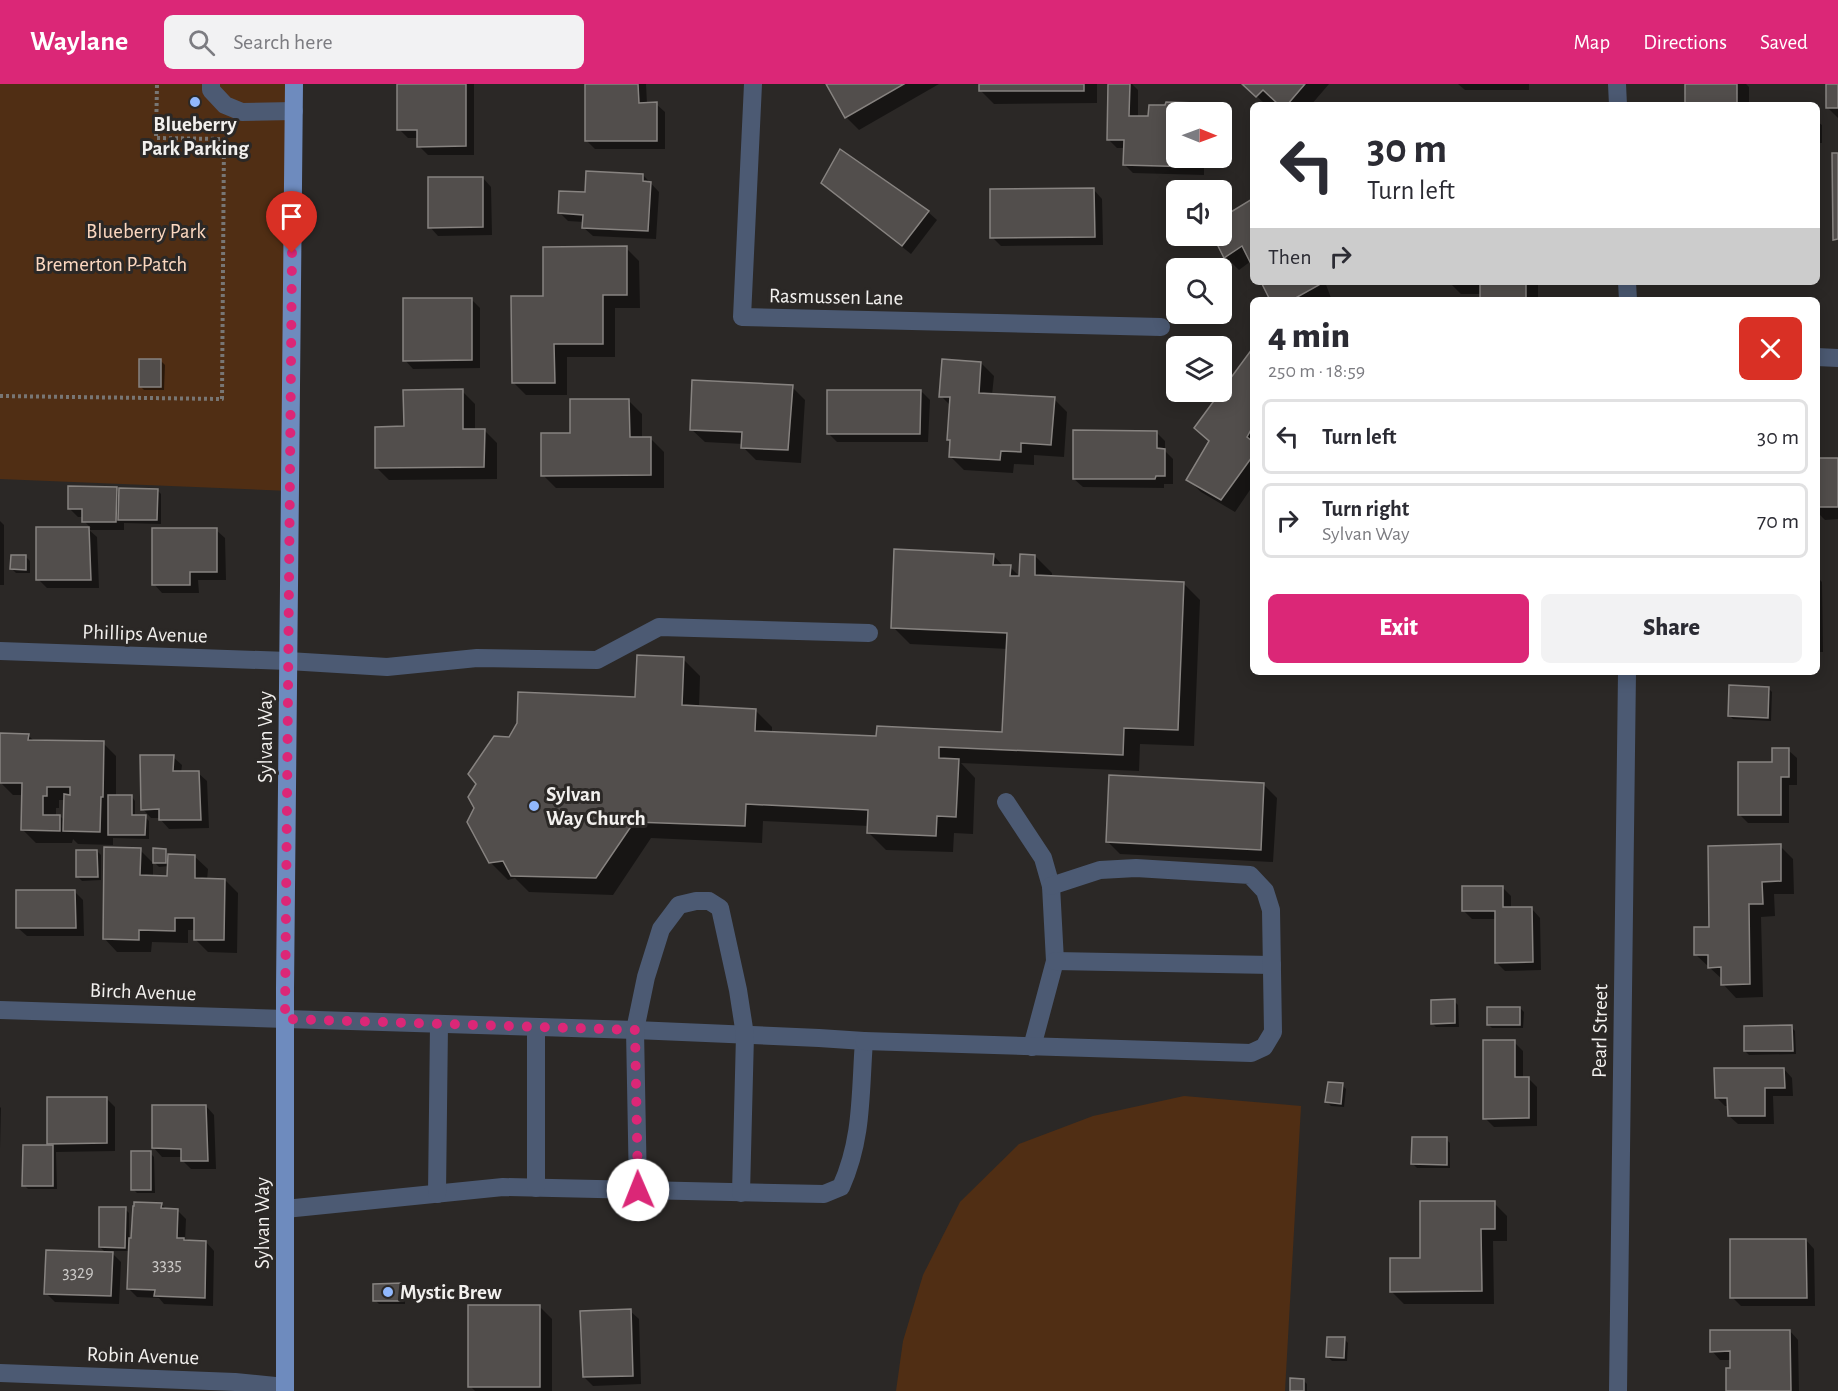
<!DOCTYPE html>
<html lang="en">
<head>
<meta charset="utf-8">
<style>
	:root { --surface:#fff; --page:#f2f2f3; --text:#2b2b33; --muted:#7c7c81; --line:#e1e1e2; --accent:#db2777 }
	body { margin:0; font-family:"Alegreya Sans",sans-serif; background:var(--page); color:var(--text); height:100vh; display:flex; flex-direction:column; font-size:22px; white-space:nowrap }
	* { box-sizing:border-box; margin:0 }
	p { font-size:20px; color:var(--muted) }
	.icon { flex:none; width:33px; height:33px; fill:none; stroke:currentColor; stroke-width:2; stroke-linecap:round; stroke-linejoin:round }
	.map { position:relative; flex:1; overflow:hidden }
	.panel { position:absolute; left:1250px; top:213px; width:570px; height:378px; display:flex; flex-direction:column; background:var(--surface); border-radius:9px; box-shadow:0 3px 15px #0003 }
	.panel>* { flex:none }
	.top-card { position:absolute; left:1250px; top:18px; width:570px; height:183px; border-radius:9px; box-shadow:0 3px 15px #0003; background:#fff; color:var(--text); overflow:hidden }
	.needle { width:39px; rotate:91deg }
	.fabs { position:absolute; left:1166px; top:18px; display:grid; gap:12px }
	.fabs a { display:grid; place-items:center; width:66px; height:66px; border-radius:9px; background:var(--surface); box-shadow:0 3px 15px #0003; font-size:30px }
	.pin { position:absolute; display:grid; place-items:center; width:51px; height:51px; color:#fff; margin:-62px -26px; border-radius:50% 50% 50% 0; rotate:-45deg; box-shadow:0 0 6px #0007 }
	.pin .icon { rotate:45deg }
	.me { position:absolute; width:66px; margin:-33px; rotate:359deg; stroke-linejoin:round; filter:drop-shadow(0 0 4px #0008) }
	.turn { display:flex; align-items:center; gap:21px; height:126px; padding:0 18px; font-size:27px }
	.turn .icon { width:78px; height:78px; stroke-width:2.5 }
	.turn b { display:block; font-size:42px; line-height:51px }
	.then { display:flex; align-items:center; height:57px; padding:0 18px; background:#0003; gap:12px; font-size:22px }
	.round { display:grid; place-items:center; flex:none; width:63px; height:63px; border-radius:9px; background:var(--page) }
	.head { display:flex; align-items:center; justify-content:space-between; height:102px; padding:0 18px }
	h1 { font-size:36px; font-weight:800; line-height:45px }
	.action { display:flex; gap:12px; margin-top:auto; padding:12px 18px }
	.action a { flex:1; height:69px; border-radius:9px; background:var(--accent); color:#fff; font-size:24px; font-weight:800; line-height:69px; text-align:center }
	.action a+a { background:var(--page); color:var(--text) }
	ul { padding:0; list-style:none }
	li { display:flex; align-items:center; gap:18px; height:75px; margin:0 12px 9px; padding:0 6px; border:3px solid var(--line); border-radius:9px }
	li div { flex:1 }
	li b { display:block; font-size:22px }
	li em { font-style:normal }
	header { display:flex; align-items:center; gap:36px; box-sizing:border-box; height:84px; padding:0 30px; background:var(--accent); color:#fff }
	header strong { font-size:28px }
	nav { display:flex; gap:33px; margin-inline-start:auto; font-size:21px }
	.search { width:420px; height:54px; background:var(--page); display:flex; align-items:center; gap:15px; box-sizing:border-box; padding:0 21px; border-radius:9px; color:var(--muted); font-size:22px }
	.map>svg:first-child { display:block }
	.green { fill:#502e14 }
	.shadow { fill:#0007; fill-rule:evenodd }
	.building { fill:#524e4c; stroke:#878380; stroke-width:1.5 }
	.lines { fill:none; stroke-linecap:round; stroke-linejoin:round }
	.path { stroke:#787674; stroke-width:4; stroke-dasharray:3 3; stroke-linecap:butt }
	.minor { stroke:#4c5a73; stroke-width:18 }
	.major { stroke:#6e8bbe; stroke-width:18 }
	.route { stroke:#db2777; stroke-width:10; stroke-dasharray:0 18 }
	.poi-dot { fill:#91b8fd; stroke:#2b2826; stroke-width:2 }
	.labels { text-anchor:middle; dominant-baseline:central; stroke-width:6; stroke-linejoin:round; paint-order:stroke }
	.number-label { font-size:18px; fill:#cac8c6 }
	.poi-label { font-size:21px; font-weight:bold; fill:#f2f0ee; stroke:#2b2826; text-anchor:start }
	.park-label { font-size:21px; fill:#fcd8c0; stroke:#2b2826 }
	.street-label { font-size:21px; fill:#f2f0ee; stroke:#2b2826 }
</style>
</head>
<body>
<header>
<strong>Waylane</strong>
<div class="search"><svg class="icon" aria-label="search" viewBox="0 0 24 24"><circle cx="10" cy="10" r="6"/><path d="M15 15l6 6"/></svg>Search here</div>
<nav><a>Map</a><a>Directions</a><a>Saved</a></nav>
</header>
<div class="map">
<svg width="1838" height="1307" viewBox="0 0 1838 1307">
	<rect width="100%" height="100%" fill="#2b2826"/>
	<g class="green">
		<polygon points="0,0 294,0 290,407 0,395"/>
		<polygon points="1184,1012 1301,1022 1285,1307 896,1307 903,1257 923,1191 960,1118 1019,1060 1093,1032"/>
	</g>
	<g class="shadow">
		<polygon points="398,0 474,0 474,71 428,71 419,62 419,54 408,54 399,45"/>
		<polygon points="586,0 646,0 647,20 656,20 665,28 665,65 595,65 586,56"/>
		<polygon points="828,0 939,0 859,46 846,33"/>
		<polygon points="980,0 1097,0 1097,19 994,20 981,7"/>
		<polygon points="1110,0 1132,0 1138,6 1138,34 1150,34 1196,20 1205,28 1176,28 1176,74 1204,74 1204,91 1133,89 1124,80 1125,64 1117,64 1108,55"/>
		<polygon points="1244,0 1329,0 1311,21 1281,21 1277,17 1274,21 1266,21"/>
		<polygon points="1458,0 1529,0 1529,6 1465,6"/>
		<polygon points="1687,0 1746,0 1749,3 1749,21 1687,21"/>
		<polygon points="1828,0 1838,0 1838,34 1828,24"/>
		<polygon points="1816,37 1822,41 1822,59 1816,59"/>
		<polygon points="841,67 928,128 937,136 911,170 832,107"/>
		<polygon points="643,91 659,108 656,155 593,152 584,144 584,138 568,137 560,129 586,109"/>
		<polygon points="483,94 491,103 492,151 438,152 430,143"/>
		<polygon points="1094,106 1102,115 1103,161 1001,162 992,153"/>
		<polygon points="1252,117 1252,179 1251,177 1239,186 1226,173 1214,152 1221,152 1221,136"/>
		<polygon points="626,164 639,177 640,224 615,224 615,273 567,273 567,311 526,311 513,298 545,213"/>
		<polygon points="1262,198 1325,198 1331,214 1328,216 1272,216"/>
		<polygon points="1449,198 1538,198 1538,216 1482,216 1482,210 1461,210"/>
		<polygon points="471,215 480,224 480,284 413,285 405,276"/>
		<polygon points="1252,268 1252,403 1235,428 1201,408 1188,395 1210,358 1196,344"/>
		<polygon points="161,277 165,281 164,306 144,306 140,302"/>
		<polygon points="981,279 994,292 992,311 1054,315 1067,328 1064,373 1034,371 1034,381 1014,380 1013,389 964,386 951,373 952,358 949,355 951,322 941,312"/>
		<polygon points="792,303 805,316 801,379 756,376 743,363 743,360 705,358 691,345"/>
		<polygon points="462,307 475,320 475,347 484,346 497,359 497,395 389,396 376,383 405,344"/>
		<polygon points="921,307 930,316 928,358 837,358 829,350"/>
		<polygon points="629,317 642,330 642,355 651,355 664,368 664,404 556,404 543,391 572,351"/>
		<polygon points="1156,348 1165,357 1165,367 1173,375 1173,400 1164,400 1164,404 1083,403 1074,395"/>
		<polygon points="1838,375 1838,435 1825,436 1816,427 1816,376"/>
		<polygon points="116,405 121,410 157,406 161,410 161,440 124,439 124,446 89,446 97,453 99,504 47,504 38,495 38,445 91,444 84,437 84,433 78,433 69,424"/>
		<polygon points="0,437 4,441 4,501 0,501"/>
		<polygon points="216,446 225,454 226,496 198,496 199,509 162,509 154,500"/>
		<polygon points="993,471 1004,483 1010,483 1020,493 1035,472 1052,489 1052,494 1183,499 1200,516 1194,662 1140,660 1139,687 961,679 975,694 973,750 954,749 953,768 886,766 869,749 869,742 763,737 762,759 651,754 613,811 529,808 515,794 508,796 490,778 510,654 637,615 683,575 700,592 699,624 755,626 772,643 772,649 878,654 1004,650 1008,565 910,560 893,543"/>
		<polygon points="26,473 30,477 30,489 16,489 12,485"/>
		<polygon points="1816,492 1822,498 1823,568 1816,568"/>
		<polygon points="1768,604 1772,608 1771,637 1733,635 1729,631"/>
		<path d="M 0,651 L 28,651 L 35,658 L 103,659 L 116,672 L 116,713 L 132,713 L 135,717 L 135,732 L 145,733 L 149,737 L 149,755 L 113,754 L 113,761 L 78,760 L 73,755 L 72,759 L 36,759 L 23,746 L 23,711 L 13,711 L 0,698 ZM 59,716 L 65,716 L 65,737 L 60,732 L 56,732 L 56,724 L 59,724 Z"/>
		<polygon points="1788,666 1797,674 1797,701 1789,701 1789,739 1748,739 1740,731 1773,680"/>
		<polygon points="173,673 182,681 181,689 198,689 207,697 209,744 169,745 161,736 161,734 151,734 143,725"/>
		<polygon points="1264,701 1277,714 1273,778 1120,770 1107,757"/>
		<polygon points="1780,762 1793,775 1794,810 1774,810 1775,832 1761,833 1763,913 1736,914 1723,900 1723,896 1695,870 1711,844"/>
		<polygon points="140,766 153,779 153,793 169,793 169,782 159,783 155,779 165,766 169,772 194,772 208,785 207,796 225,796 238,809 237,869 208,868 195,855 195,846 188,846 188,859 152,858 151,868 117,868 104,854"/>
		<polygon points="97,767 101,771 101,796 82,797 78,793"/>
		<polygon points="1503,804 1511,812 1511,825 1532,825 1540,834 1541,886 1505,887 1496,878 1496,835 1472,835 1463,826"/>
		<polygon points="74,807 83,816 84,852 27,852 18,844"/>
		<polygon points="1454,917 1458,921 1459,943 1436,943 1432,939"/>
		<polygon points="1520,924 1524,928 1523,944 1492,944 1488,940"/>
		<polygon points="1791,943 1795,947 1796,970 1749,971 1745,967"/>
		<polygon points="1514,958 1523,967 1523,994 1528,994 1537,1003 1537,1042 1494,1043 1485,1034"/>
		<polygon points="1784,985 1792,994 1793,1012 1773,1012 1774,1040 1738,1040 1729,1032 1729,1022 1725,1022 1716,1013"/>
		<polygon points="1342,1001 1346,1005 1344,1023 1331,1022 1327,1018"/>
		<polygon points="106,1014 115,1023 115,1067 56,1068 57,1105 28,1105 24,1101 51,1062 48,1059"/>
		<polygon points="206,1022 214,1031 216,1085 191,1085 183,1077 183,1073 162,1073 154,1064"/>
		<polygon points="0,1023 1,1024 0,1065"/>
		<polygon points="1446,1055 1450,1059 1450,1084 1417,1084 1413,1080"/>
		<polygon points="150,1069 154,1073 155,1109 137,1109 133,1105"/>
		<polygon points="1494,1119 1507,1132 1507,1157 1493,1157 1494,1220 1404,1220 1391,1207 1421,1175"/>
		<polygon points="161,1120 167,1126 177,1126 186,1135 185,1157 206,1158 214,1167 213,1222 164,1220 159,1214 137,1213 129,1205 130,1167 110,1167 121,1178 119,1220 55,1218 46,1209 106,1169 100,1163 125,1125 129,1129 129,1155 133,1155"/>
		<polygon points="1806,1156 1814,1165 1815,1222 1741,1222 1732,1213"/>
		<polygon points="401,1201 405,1205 405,1220 379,1220 375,1216"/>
		<polygon points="539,1222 552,1235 552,1307 475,1307 470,1302"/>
		<polygon points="630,1227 639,1235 641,1300 593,1302 584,1293"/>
		<polygon points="1790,1247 1798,1256 1799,1307 1727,1307 1732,1285 1732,1276 1720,1276 1712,1267"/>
		<polygon points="1344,1255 1348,1259 1347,1277 1332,1277 1328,1273"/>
		<polygon points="1303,1296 1307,1300 1307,1307 1292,1307"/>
	</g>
	<g class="building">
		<polygon points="397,0 466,0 466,62 417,63 417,46 397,46"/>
		<polygon points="585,0 638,0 639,19 657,18 657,57 585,57"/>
		<polygon points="826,0 904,0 845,34"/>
		<rect x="979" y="0" width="105" height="7"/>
		<polygon points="1108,0 1130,0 1129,32 1148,32 1149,21 1165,21 1166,18 1197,19 1197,28 1176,28 1176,74 1196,74 1196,83 1123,81 1124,56 1107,56"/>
		<polygon points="1242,0 1305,0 1287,21 1279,21 1263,6 1256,13"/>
		<rect x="1685" y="0" width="52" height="21"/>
		<rect x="1826" y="0" width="12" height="24"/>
		<rect x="1816" y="36" width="3" height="20"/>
		<polygon points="840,65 929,127 902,162 821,99"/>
		<polygon points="1832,69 1838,69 1838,155 1833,156"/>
		<polygon points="586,87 643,90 643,97 651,98 648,147 582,144 583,131 558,129 559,107 585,108"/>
		<polygon points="428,93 483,93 483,143 428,144"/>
		<polygon points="1094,104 1095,153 990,154 990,105"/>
		<polygon points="1252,115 1252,182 1242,162 1224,174 1213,152 1221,152 1221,134"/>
		<polygon points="627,162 627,211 603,211 603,260 554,260 555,299 512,299 511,212 543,212 543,163"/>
		<polygon points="1261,198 1318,198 1319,201 1292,216 1270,216"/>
		<rect x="1480" y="198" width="46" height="18"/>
		<polygon points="403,214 472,214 472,276 403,277"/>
		<polygon points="1252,265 1252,344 1247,353 1252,357 1252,373 1221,416 1186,396 1209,357 1194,344"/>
		<rect x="139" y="275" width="22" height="28"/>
		<polygon points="942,275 981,278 979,309 1055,313 1051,361 1021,359 1021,368 1001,367 1000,376 949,373 950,356 947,356 950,313 939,313"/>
		<polygon points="692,296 793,301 788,366 741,364 742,348 690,346"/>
		<polygon points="463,305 463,345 485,345 484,383 375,384 375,343 404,342 403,306"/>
		<polygon points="827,306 921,306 920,350 827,350"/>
		<polygon points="570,315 629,315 630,353 651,353 651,391 541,392 541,349 570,349"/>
		<polygon points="1073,346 1157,347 1157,364 1165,365 1165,392 1156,392 1155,395 1073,395"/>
		<rect x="1816" y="374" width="22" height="49"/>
		<polygon points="68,402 117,403 116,438 82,438 82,425 68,425"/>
		<polygon points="119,404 158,405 157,436 118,436"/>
		<polygon points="36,443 89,443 91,496 36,496"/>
		<polygon points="152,444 217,444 217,488 190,488 190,501 152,501"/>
		<polygon points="894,465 994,470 993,481 1011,481 1010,492 1019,492 1020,470 1035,471 1035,491 1184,498 1178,646 1124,644 1123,671 939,663 939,674 959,675 956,733 937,732 936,752 867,749 868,726 746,720 745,742 634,738 596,794 511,792 503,777 489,779 467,738 474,724 468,713 476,700 468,690 494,652 509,653 517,639 518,608 635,613 637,571 684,573 682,621 756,625 755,647 876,652 877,642 1002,648 1007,549 891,544"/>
		<polygon points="11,471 26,471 26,486 10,485"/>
		<polygon points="1729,601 1769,603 1768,634 1728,632"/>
		<polygon points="0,649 29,650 28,656 104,657 103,713 101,713 100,748 63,747 64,710 70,711 70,703 47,703 47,712 43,712 43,731 60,731 60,747 21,746 22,699 0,699"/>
		<polygon points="1772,664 1789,664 1789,693 1781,693 1781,731 1738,731 1738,678 1772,678"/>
		<polygon points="140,671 174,671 173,687 199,687 201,736 159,736 159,725 141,726"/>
		<polygon points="1109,691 1264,699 1261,766 1106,758"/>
		<polygon points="108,711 132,711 132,731 146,731 145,751 108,751"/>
		<polygon points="1781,760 1781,797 1762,798 1763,820 1749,820 1750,900 1721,901 1721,883 1708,884 1708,871 1694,871 1694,843 1709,843 1708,762"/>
		<polygon points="104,763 141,764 140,791 167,792 168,770 195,771 195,794 225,795 224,856 194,856 194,834 175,834 175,847 139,846 139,856 103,855"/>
		<polygon points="153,764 166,765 166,779 153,779"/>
		<polygon points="76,766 97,766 98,793 76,793"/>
		<polygon points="1462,802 1503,802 1503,823 1532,823 1533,878 1495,879 1495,827 1462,827"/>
		<polygon points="16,806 75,806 76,844 16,844"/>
		<polygon points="1455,915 1455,939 1431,940 1431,916"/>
		<rect x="1487" y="923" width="33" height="18"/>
		<polygon points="1792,941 1793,967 1744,967 1744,942"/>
		<polygon points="1483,956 1515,956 1515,993 1529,993 1529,1034 1483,1035"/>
		<polygon points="1714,984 1784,984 1785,1004 1765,1004 1765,1032 1728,1032 1727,1014 1715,1014"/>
		<polygon points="1328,998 1343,999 1341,1020 1325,1018"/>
		<polygon points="47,1013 107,1013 107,1059 47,1060"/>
		<polygon points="152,1021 206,1021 208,1077 181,1077 181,1065 152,1064"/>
		<polygon points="1412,1053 1447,1053 1447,1081 1411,1080"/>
		<polygon points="23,1061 53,1061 53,1102 22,1102"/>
		<rect x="131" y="1067" width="20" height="39"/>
		<polygon points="1420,1117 1495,1117 1495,1145 1481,1145 1482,1207 1390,1208 1390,1174 1420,1174"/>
		<polygon points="134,1118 162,1119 161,1124 178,1125 177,1154 184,1154 184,1156 206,1157 205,1214 154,1212 155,1206 127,1205 129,1154 131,1154 133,1122 134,1122"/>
		<polygon points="99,1123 126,1123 125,1164 99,1163"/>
		<polygon points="1730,1155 1806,1155 1807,1214 1730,1214"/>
		<polygon points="46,1166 113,1168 111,1212 44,1210"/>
		<polygon points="402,1199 402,1217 373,1217 373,1200"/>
		<rect x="468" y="1221" width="72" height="82"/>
		<polygon points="631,1225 633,1292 583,1293 580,1227"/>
		<polygon points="1710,1246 1790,1246 1791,1307 1726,1307 1726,1284 1730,1284 1730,1267 1710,1268"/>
		<polygon points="1327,1253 1345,1253 1344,1274 1326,1273"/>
		<polygon points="1290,1294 1304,1295 1304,1307 1290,1307"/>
	</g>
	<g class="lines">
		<polyline class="path" points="0,312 222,315 224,55 156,54 157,0"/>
		<g class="minor">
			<polyline points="211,0 211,6 225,21 242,28 294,27"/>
			<polyline points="753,0 742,233 1161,243"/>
			<polyline points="1617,0 1618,21"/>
			<polyline points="1627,198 1628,216"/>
			<polyline points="1816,273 1838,274"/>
			<polyline points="0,567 288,577 387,583 477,574 597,576 659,543 869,549"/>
			<polyline points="1006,718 1043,774 1051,802 1055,877 1032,963"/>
			<polyline points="1055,877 1272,881"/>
			<path d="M 0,926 L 635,946 L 819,954 L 864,957 C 860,1009 863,1054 841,1103 L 824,1110 L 503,1103 L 285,1125"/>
			<polyline points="536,944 536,1104"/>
			<polyline points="864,957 1251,969 1264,963 1273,948 1271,826 1265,807 1250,791 1136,784 1100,786 1051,802"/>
			<polyline points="638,1106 635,946 646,893 661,845 679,821 696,817 709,817 720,824 738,906 745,951 741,1109"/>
			<polyline points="437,1110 439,940"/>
			<polyline points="0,1289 235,1298 285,1303"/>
			<polyline points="1618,1307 1627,588"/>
		</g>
		<polyline class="major" points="285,1307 285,904 294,0"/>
	</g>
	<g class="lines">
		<polyline class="route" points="292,169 285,935 635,946 638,1106"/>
	</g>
	<g class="poi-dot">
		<circle cx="195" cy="18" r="6"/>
		<circle cx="534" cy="722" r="6"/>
		<circle cx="388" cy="1208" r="6"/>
	</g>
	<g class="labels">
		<g class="number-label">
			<text x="167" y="1181">3335</text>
			<text x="78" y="1189">3329</text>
		</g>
		<g class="poi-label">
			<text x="195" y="40" text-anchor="middle">Blueberry<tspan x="195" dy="24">Park Parking</tspan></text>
			<text x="546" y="710">Sylvan<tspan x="546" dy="24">Way Church</tspan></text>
			<text x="400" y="1208">Mystic Brew</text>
		</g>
		<g class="park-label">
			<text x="146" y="147">Blueberry Park</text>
			<text x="111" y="180">Bremerton P-Patch</text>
		</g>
		<g class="street-label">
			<text transform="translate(836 213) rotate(1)">Rasmussen Lane</text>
			<text transform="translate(145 550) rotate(2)">Phillips Avenue</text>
			<text transform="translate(265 653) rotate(-90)">Sylvan Way</text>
			<text transform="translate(143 908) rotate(2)">Birch Avenue</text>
			<text transform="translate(1600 947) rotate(-89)">Pearl Street</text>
			<text transform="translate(262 1139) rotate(-90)">Sylvan Way</text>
			<text transform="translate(143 1272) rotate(2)">Robin Avenue</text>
		</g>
	</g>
</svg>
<div class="fabs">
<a><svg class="needle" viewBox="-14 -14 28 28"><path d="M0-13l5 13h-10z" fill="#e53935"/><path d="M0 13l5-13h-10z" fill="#7c7c81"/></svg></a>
<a><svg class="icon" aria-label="sound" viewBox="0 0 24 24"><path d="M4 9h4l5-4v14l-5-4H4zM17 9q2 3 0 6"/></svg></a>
<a><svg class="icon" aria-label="search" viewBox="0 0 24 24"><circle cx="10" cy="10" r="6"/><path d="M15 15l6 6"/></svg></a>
<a><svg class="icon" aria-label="layers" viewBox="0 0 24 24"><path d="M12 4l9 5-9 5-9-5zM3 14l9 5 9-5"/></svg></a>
</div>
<div class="pin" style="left:292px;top:169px;background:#d93025"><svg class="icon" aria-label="arrive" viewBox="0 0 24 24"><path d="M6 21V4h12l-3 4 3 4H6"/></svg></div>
<svg class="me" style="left:638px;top:1106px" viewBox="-20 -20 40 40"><circle r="19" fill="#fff"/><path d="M0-13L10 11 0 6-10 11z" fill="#db2777"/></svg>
<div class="top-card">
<div class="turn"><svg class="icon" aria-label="left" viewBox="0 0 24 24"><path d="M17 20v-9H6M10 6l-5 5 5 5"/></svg><div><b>30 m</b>Turn left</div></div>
<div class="then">Then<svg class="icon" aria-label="right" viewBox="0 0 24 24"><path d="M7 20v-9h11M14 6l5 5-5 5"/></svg></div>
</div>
<section class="panel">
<div class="head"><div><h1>4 min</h1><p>250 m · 18:59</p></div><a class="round" style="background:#d93025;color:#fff"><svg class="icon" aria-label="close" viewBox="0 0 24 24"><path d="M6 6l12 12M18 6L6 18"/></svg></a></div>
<ul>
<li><svg class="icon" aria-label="left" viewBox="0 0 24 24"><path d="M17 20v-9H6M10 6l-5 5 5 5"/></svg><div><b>Turn left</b></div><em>30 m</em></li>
<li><svg class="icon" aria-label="right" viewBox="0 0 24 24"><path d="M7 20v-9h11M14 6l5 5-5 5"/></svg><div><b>Turn right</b><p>Sylvan Way</p></div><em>70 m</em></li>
</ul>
<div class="action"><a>Exit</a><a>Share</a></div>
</section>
</div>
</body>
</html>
